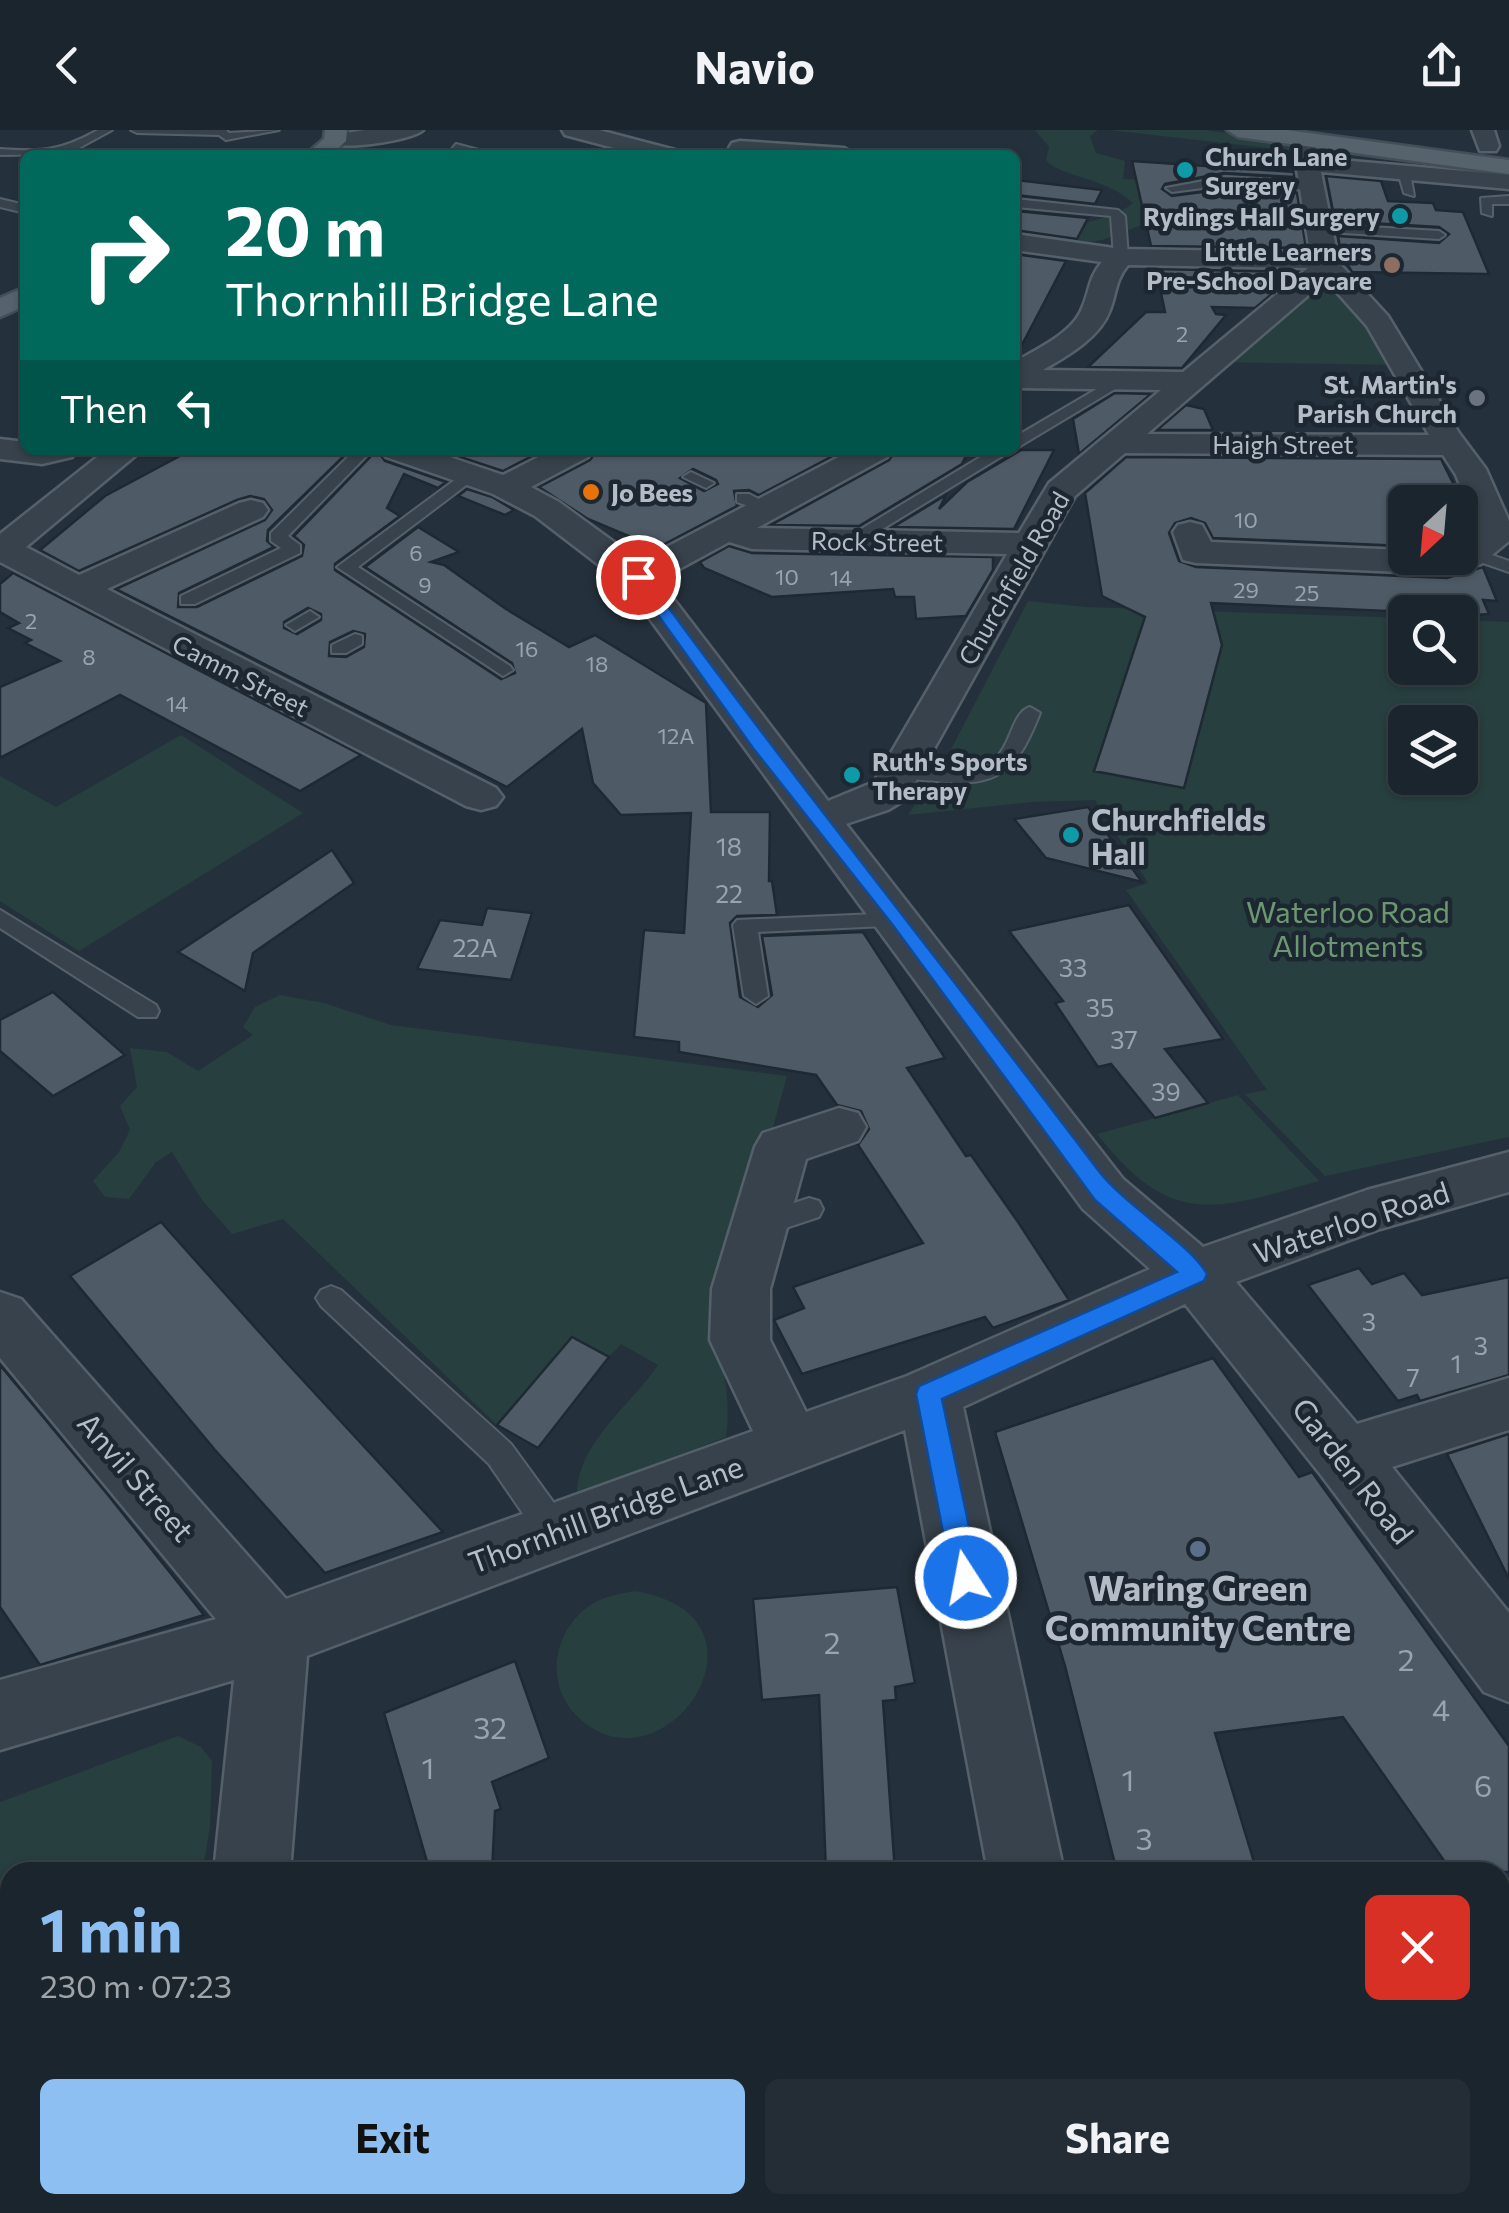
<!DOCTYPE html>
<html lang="en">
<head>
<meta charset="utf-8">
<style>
	:root { --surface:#1b252d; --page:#242d35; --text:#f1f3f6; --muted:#a0a5aa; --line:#394249; --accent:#8dbff3 }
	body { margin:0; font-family:Commissioner,sans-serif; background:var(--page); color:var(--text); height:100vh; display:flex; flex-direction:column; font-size:38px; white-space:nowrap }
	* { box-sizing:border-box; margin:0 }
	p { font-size:32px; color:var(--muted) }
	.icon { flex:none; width:55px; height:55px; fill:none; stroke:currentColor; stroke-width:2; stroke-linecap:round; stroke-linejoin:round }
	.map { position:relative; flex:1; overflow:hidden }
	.drawer { position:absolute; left:0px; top:1732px; width:1510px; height:352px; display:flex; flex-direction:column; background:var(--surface); border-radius:30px 30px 0 0; box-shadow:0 2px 8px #0004,0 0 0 2px var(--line) }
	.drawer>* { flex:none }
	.hud { position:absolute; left:20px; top:20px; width:1000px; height:305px; border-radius:15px; box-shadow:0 2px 8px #0004,0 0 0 2px var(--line); background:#00695c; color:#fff; overflow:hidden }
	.needle { width:65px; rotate:206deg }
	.fabs { position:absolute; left:1388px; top:355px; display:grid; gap:20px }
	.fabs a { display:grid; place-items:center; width:90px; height:90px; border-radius:15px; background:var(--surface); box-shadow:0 2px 8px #0004,0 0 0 2px var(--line); font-size:50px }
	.pin { position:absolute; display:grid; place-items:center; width:85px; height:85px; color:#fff; margin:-42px; border:5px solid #fff; border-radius:50%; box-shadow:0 2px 10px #0007 }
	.me { position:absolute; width:110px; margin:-55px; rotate:349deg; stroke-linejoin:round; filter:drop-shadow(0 0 8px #0008) }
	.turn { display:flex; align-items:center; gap:35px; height:210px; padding:0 40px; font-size:45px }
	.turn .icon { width:130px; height:130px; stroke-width:2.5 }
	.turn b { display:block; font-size:70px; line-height:85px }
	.then { display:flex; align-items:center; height:95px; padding:0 40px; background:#0003; gap:20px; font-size:38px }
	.round { display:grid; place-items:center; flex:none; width:105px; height:105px; border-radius:15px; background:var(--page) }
	.head { display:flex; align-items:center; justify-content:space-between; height:170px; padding:0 40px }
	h1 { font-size:60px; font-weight:700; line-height:75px; color:var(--accent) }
	.button { display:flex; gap:20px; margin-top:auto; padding:20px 40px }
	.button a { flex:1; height:115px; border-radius:15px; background:var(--accent); color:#111; font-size:40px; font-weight:700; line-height:115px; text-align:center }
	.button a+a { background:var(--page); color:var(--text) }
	header { display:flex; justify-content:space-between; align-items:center; height:130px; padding:0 40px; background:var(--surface); font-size:45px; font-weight:700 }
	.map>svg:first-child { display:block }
	.green { fill:#273f3e; fill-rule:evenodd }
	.building { fill:#4e5b67; stroke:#1f2933; stroke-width:2.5; fill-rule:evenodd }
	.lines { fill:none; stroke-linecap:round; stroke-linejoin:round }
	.lane-casing { stroke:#56606a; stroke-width:4 }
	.street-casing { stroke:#56606a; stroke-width:5 }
	.primary-casing { stroke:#444e58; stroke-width:5 }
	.lane { fill:#38424c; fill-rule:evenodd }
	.street { fill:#38424c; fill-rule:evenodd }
	.primary { fill:#56626c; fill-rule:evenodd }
	.route { fill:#1a73e8; stroke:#114b97; stroke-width:2.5 }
	.culture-dot { fill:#0f9aa8; stroke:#1d2731; stroke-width:4 }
	.education-dot { fill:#8d6e63; stroke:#1d2731; stroke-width:4 }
	.worship-dot { fill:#6b7280; stroke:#1d2731; stroke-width:4 }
	.food-dot { fill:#e8710a; stroke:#1d2731; stroke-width:4 }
	.service-dot { fill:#5c6f8a; stroke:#1d2731; stroke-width:4 }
	.labels { text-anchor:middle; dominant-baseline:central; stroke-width:9; stroke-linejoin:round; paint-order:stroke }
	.far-number-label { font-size:22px; fill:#9aa4af }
	.far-poi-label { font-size:25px; font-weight:bold; fill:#b4bdc7; stroke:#1d2731; text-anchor:start }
	.far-street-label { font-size:25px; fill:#b4bdc7; stroke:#1d2731 }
	.number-label { font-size:25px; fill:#9aa4af }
	.poi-label { font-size:30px; font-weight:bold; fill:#b4bdc7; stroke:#1d2731; text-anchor:start }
	.park-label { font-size:30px; fill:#6c9771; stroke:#1d2731 }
	.street-label { font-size:30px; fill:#b4bdc7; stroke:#1d2731 }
	.near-number-label { font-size:30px; fill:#9aa4af }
	.near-poi-label { font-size:35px; font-weight:bold; fill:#b4bdc7; stroke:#1d2731 }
</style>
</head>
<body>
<header><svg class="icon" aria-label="back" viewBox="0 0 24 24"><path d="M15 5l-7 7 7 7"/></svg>Navio<svg class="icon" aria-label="share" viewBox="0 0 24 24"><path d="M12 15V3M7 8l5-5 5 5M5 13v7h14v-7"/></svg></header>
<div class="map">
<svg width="1509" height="2083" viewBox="0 0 1509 2083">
	<rect width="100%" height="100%" fill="#24313c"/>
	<g class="green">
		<path d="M 1035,0 L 1098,0 L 1090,6 L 1096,23 L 1125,31 L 1123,49 L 1140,50 L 1143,65 L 1300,70 L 1305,74 L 1312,121 L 1288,118 L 1278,103 L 1155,90 L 1102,110 L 1068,115 L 1042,109 C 1071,91 1107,94 1133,73 C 1106,47 1059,47 1046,30 L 1049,17 Z"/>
		<polygon points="1109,0 1205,0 1296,12 1295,21"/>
		<polygon points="1326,136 1406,235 1211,232"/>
		<path d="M 1028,471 L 1086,477 L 1405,488 L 1405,538 L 1460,538 L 1460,490 L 1509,492 L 1509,1007 L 1325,1046 L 1245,964 L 1267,960 L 1126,760 L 1148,753 L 1095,670 L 1032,672 L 908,685 L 946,629 ZM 1405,592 L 1460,592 L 1460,648 L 1405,648 Z"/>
		<polygon points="181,605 303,683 79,821 0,771 0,646 56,677"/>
		<path d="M 280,865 L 324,873 L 391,895 L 787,946 L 716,1206 C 724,1240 731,1272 726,1307 L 577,1364 C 577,1313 632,1274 658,1235 L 621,1214 L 609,1227 L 572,1207 L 497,1295 L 283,1089 L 232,1104 L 202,1070 L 172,1022 L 156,1032 L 129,1069 L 105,1067 L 93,1051 L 119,1022 L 130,1000 L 120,976 L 137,957 L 130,918 L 167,922 L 198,941 L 253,905 L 243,897 L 255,877 Z"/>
		<path d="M 1238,965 L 1319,1051 C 1214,1081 1171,1098 1097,1004 Z"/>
		<path d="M 635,1461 C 789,1486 663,1671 577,1586 C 545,1555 553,1505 585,1479 C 600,1467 617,1464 635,1461 Z"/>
		<polygon points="178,1606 201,1617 212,1631 210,1698 202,1742 170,1742 169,1736 150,1742 10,1742 10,1789 0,1792 0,1672"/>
	</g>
	<g class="building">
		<polygon points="1132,31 1294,42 1294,47 1224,43 1165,54 1162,59 1172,66 1225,59 1297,63 1306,118 1151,116"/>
		<polygon points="1326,46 1381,51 1388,71 1433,73 1436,80 1463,82 1489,144 1352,142 1341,123 1338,106 1439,113 1449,104 1439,97 1335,91"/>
		<polygon points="1015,50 1102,60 1095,74 1015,65"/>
		<polygon points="1015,81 1088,88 1077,109 1015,100"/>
		<polygon points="1015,124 1066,131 1015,228"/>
		<polygon points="1156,139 1298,142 1255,178 1212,177 1216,184 1226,185 1182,238 1088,237 1146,182 1165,182"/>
		<polygon points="1115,263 1151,264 1079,324 1073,289"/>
		<polygon points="1186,275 1204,279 1213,300 1157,300"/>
		<path d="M 191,320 L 350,320 L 268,400 L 267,411 L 274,417 L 179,463 L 178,477 L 197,477 L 302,426 L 304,415 L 294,406 L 377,320 L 385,331 L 446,352 L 438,358 L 404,344 L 387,378 L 400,386 L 335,434 L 335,440 L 501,549 L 515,543 L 512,533 L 365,437 L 418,397 L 459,422 L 431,432 L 444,435 L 506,479 L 569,517 L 595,505 L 706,573 L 711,682 L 770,682 L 769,751 L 772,751 L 777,785 L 737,786 L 730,793 L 740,867 L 758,877 L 772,865 L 762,806 L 863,802 L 945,928 L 907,938 L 966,1026 L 971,1025 L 1018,1092 L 1069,1170 L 993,1198 L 985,1187 L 802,1244 L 774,1190 L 804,1178 L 793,1157 L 923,1113 L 858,1015 L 869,999 L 861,981 L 837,975 L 816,945 L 679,922 L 679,912 L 634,907 L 644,800 L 684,803 L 691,683 L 621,685 L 593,653 L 582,599 L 507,657 L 116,459 L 265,390 L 272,380 L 264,369 L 250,366 L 237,370 L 79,441 L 40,420 L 105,366 ZM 308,478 L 321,484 L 321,490 L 297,504 L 284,498 L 284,492 ZM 353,501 L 365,504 L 364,517 L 346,527 L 329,526 L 330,512 Z"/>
		<polygon points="468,320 544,320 503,341 460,327"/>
		<path d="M 597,320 L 844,320 L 759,365 L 749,360 L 734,361 L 737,376 L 657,418 L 588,389 L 539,357 L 590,330 ZM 693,339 L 716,350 L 718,354 L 704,361 L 680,348 Z"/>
		<polygon points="896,320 969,320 962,334 859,396 771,395 889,330"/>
		<polygon points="1021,320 1054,320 1014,399 893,397 946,365 939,379 967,352"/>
		<polygon points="1126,327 1441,329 1466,379 1461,379 1471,403 1460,411 1460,372 1405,372 1405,416 1213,408 1205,393 1191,388 1175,393 1169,403 1179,431 1196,437 1447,448 1483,437 1497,471 1483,470 1489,484 1476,485 1211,473 1222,515 1184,658 1094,641 1145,487 1102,466 1085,363"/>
		<polygon points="467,359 492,367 514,380 505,385 458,366"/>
		<polygon points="729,416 752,423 993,427 993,440 966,486 916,489 914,467 895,467 893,459 772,467 704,438 700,432"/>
		<polygon points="13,443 361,625 300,661 120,565 0,628 0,557 60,531 25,513 31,510 8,498 19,493 0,482 0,454"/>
		<polygon points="1088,677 1142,752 1046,728 1014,689"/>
		<polygon points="332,720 354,753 253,823 245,861 178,822"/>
		<polygon points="1129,775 1223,909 1165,919 1208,973 1155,988 1111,934 1098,937 1055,873 1063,871 1009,801"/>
		<polygon points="487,778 532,783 511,850 417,839 440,790 482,795"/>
		<polygon points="53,862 125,925 53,966 0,921 0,890"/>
		<polygon points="161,1092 287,1233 443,1402 325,1443 215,1320 70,1146"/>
		<polygon points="1359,1138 1372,1154 1404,1143 1422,1165 1509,1147 1509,1245 1420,1271 1417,1265 1398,1271 1308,1155"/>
		<polygon points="572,1207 609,1227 538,1318 497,1295"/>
		<polygon points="1213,1228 1299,1347 1312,1342 1509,1616 1509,1742 1452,1742 1343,1587 1215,1603 1257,1742 1117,1742 1065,1536 995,1302"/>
		<polygon points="0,1235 108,1365 204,1485 40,1535 0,1477"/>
		<polygon points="1509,1304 1509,1449 1447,1324"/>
		<polygon points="897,1457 915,1553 895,1557 896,1570 883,1571 895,1742 826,1742 819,1565 762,1570 753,1469"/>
		<polygon points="515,1531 549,1628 492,1652 501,1679 495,1681 492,1742 430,1742 384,1583"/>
	</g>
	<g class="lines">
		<defs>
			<g id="lane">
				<path d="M 98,0 L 112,0 L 68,24 L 0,25 L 0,19 C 43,22 60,21 98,0 Z"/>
				<polygon points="131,0 226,0 229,3 279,0 226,10 219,5 137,3"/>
				<polygon points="456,14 490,23 492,25 452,19"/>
				<polygon points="1404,38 1410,42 1414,66 1404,63 1398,42"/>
				<polygon points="1225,47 1310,52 1316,56 1310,60 1225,55 1172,62 1166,58"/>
				<polygon points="1509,66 1509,74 1492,74 1492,86 1482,83 1481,68"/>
				<polygon points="0,69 25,75 25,83 0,77"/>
				<polygon points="1015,69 1118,80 1125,86 1128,127 1121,131 1114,127 1111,86 1015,77"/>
				<polygon points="1316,94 1439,101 1445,105 1439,109 1312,101 1312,95"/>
				<polygon points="1117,247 1130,250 1015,319 1015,307"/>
				<polygon points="355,320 372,320 288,406 300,415 300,423 195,474 181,474 181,466 281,418 271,411 271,403"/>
				<polygon points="443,320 464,320 440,334 428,334 428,328"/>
				<polygon points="992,320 1012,320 858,414 843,410"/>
				<polygon points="471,338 479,343 477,347 358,437 510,536 513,540 503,546 337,437"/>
				<polygon points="691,342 714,353 706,358 683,347"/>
				<polygon points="737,364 749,364 776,378 767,383 737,372"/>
				<polygon points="1472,418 1509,431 1509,442 1466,427 1463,423"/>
				<polygon points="310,481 319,487 295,501 286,495"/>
				<polygon points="355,504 362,506 362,514 346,523 332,523 332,515"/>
				<path d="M 1030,577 L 1040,583 C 1018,639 1000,659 936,651 C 922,650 903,650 892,640 C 908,626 958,647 984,636 C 1013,624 1009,583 1030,577 Z"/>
				<polygon points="0,780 156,875 159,881 156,887 138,887 0,798"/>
				<polygon points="899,783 907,785 911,790 907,795 758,802 768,866 756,874 744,866 733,795 737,790"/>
				<polygon points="809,1068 819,1071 823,1079 819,1087 759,1107 749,1104 745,1096 749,1088"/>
				<polygon points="331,1156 341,1160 511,1314 567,1391 572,1402 567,1413 555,1417 543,1413 489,1334 321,1176 316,1168 321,1160"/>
			</g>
			<g id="street">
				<path d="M 365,0 L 423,0 C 412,11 335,22 324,11 L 327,6 Z"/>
				<polygon points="562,0 599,0 675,20 679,25 641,25 565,5"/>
				<polygon points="1472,0 1494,0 1499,16 1496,21 1480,21"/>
				<path d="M 1303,2 L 1314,9 L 1318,28 L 1509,45 L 1509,59 L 1321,42 L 1339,133 L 1388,186 L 1459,303 L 1486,339 L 1509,391 L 1509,411 L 1481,434 L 1447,444 L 1196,433 L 1183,430 L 1173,402 L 1178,395 L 1190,392 L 1202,395 L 1211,412 L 1405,420 L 1405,428 L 1460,428 L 1460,416 L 1479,402 L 1456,345 L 1443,325 L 1125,323 L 1075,366 L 906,669 L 888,680 L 846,694 L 1123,1049 L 1203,1117 L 1367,1060 L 1509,1022 L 1509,1062 L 1380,1099 L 1236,1152 L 1357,1294 L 1509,1248 L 1509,1300 L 1392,1337 L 1509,1483 L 1509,1572 L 1484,1562 L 1321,1345 L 1185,1174 L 963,1277 L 1064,1742 L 988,1742 L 905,1300 L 307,1526 L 290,1742 L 214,1742 L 234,1550 L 0,1620 L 0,1550 L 216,1489 L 0,1228 L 0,1162 L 21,1169 L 286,1469 L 753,1301 L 710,1210 L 712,1159 L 755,1017 L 763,1003 L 839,978 L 858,983 L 866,997 L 858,1011 L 806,1029 L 770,1159 L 770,1210 L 806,1282 L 907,1246 L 1150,1139 L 1083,1079 L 625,455 L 535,386 L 493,364 L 386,327 L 381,320 L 429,320 L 503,345 L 552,320 L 593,320 L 588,327 L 531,357 L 559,372 L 640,431 L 852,320 L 892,320 L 887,327 L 757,398 L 1019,403 L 1049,353 L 1161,260 L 1015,258 L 1015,232 C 1038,218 1074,203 1083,176 C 1090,159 1089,147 1102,132 L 1015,120 L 1015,104 L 1121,119 L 1310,122 L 1292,9 ZM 1128,135 L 1308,138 L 1183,242 L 1043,240 C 1067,226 1100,208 1110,180 C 1117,162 1115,151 1128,135 ZM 1326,150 L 1367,196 L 1429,305 L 1147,304 ZM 729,412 L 752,419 L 1007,424 L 874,652 L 828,671 L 659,450 Z"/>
				<polygon points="740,11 844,18 856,25 732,23 729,18 732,13"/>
				<polygon points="0,309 25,312 25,320 77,320 72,327 42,334 0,329"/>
				<polygon points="106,320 142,320 26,417 79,445 239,373 251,370 263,373 268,380 263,387 107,459 496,658 503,667 496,676 481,680 466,676 0,432 0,404"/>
				<polygon points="1509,1983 1509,2069 1500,2070 1500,1984"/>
				<polygon points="177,2075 265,2075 264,2083 176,2083"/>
				<polygon points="1051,2075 1177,2075 1173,2083 1050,2083"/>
			</g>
			<g id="primary">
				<polygon points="325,0 347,0 346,11 331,25 305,25 324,9"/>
				<polygon points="1227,0 1287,0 1509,30 1509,44 1238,7"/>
				<polygon points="25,157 25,176 0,187 0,168"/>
			</g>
		</defs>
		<use href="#lane" class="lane-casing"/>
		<use href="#street" class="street-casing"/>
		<use href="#primary" class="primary-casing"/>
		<use href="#lane" class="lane"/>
		<use href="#street" class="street"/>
		<use href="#primary" class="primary"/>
	</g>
	<path class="route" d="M 633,444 L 644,444 C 791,646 948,841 1098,1040 C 1124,1075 1191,1114 1207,1144 L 1204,1151 L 942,1269 L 980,1448 L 976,1457 L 966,1461 L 956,1457 L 952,1448 L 916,1264 L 919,1256 L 1177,1142 L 1095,1070 L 892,794 L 753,618 L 633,450 Z"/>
	<g class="culture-dot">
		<circle cx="1185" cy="40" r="10"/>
		<circle cx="1400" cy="86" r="10"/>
		<circle cx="852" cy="645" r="10"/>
		<circle cx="1071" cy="705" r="10"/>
	</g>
	<circle class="education-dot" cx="1392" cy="135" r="10"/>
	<circle class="worship-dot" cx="1477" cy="268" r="10"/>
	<circle class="food-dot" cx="591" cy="362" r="10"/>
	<circle class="service-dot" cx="1198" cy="1419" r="10"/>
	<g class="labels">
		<g class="far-number-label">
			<text x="1182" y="203">2</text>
			<text x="1246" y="389">10</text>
			<text x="416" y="422">6</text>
			<text x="787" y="446">10</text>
			<text x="841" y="447">14</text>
			<text x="425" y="454">9</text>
			<text x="1246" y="459">29</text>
			<text x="1307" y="462">25</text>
			<text x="31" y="490">2</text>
			<text x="527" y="518">16</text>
			<text x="89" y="526">8</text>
			<text x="597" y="533">18</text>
			<text x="177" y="573">14</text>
			<text x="676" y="605">12A</text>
		</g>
		<g class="far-poi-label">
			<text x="1205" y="26">Church Lane<tspan x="1205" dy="29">Surgery</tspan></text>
			<text x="1380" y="86" text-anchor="end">Rydings Hall Surgery</text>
			<text x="1372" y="121" text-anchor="end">Little Learners<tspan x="1372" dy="29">Pre-School Daycare</tspan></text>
			<text x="1457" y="254" text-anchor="end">St. Martin's<tspan x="1457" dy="29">Parish Church</tspan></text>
			<text x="611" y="362">Jo Bees</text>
			<text x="872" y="631">Ruth's Sports<tspan x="872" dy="29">Therapy</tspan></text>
		</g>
		<g class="far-street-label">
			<text x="1283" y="314">Haigh Street</text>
			<text transform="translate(877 411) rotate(1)">Rock Street</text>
			<text transform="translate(1013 448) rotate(-60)">Churchfield Road</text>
			<text transform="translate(241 545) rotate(27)">Camm Street</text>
		</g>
		<g class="number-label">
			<text x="729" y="716">18</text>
			<text x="729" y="763">22</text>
			<text x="475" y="817">22A</text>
			<text x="1073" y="837">33</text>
			<text x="1100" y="877">35</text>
			<text x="1124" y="909">37</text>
			<text x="1166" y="961">39</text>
			<text x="1369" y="1191">3</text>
			<text x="1481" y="1215">3</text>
			<text x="1456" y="1233">1</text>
			<text x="1413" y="1247">7</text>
		</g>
		<g class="poi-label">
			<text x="1091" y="688">Churchfields<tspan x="1091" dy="34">Hall</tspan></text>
		</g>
		<g class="park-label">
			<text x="1348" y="780">Waterloo Road<tspan x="1348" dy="34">Allotments</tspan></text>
		</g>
		<g class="street-label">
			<text transform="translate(1351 1091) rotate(-18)">Waterloo Road</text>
			<text transform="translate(1354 1340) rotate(52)">Garden Road</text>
			<text transform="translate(137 1346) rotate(49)">Anvil Street</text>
			<text transform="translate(605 1383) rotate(-20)">Thornhill Bridge Lane</text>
		</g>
		<g class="near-number-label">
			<text x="832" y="1511">2</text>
			<text x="1406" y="1528">2</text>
			<text x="1441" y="1578">4</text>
			<text x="490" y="1596">32</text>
			<text x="428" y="1636">1</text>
			<text x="1128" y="1648">1</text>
			<text x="1483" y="1654">6</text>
			<text x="1144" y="1707">3</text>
		</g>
		<g class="near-poi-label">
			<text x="1198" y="1456">Waring Green<tspan x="1198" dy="40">Community Centre</tspan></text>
		</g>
	</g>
</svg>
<div class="fabs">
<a><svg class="needle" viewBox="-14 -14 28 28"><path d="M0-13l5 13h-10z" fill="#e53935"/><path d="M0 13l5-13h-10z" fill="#a0a5aa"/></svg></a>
<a><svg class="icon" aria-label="search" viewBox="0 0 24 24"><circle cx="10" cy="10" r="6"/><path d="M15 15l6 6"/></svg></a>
<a><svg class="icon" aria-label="layers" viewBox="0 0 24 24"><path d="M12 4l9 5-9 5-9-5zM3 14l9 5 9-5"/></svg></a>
</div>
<div class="pin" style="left:638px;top:447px;background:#d93025"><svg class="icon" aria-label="arrive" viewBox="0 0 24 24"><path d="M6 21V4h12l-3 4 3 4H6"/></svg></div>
<svg class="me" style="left:966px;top:1448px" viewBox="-20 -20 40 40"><circle r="17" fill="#1a73e8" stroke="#fff" stroke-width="3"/><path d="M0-11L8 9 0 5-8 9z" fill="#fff"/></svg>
<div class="hud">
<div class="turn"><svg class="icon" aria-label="right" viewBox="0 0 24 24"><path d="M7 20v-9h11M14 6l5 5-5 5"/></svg><div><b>20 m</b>Thornhill Bridge Lane</div></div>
<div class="then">Then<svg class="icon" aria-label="left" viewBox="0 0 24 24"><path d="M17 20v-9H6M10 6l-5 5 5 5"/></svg></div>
</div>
<section class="drawer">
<div class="head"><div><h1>1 min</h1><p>230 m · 07:23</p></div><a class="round" style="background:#d93025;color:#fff"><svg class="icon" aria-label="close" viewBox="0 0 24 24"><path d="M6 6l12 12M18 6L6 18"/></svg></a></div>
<div class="button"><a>Exit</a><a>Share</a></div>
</section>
</div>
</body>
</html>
